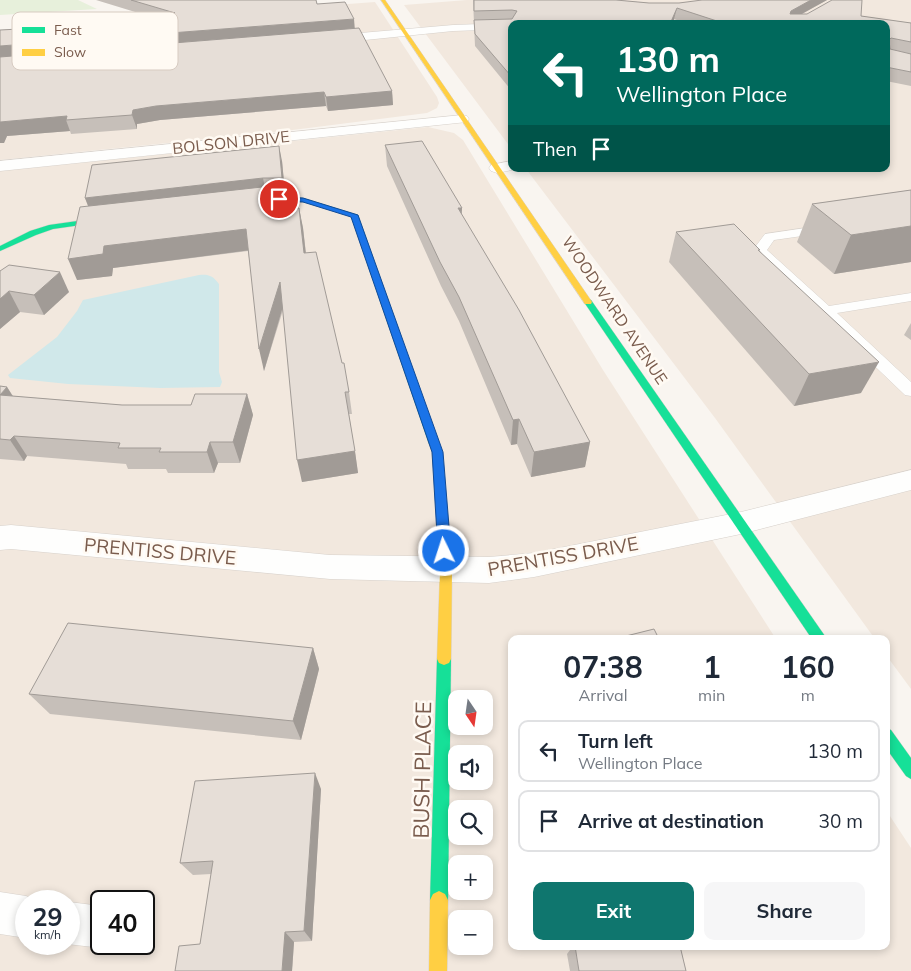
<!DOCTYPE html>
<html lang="en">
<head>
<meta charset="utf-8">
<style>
	:root { --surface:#fff; --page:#f6f6f7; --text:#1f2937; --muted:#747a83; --line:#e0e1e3; --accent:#0f766e }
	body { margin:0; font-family:Mulish,sans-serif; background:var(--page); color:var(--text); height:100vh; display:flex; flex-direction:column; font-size:19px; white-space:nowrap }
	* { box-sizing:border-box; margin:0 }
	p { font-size:16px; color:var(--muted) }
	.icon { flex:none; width:28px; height:28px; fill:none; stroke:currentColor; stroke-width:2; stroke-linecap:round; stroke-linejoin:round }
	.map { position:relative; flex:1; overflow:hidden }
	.drawer { position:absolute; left:508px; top:635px; width:382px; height:315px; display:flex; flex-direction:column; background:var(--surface); border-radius:10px; box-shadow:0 2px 8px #0003 }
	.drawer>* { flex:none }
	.banner { position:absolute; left:508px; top:20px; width:382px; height:152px; border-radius:10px; box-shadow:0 2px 8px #0003; background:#00695c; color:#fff; overflow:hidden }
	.needle { width:32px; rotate:167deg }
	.fabs { position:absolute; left:448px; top:690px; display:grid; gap:10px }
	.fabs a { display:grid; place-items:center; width:45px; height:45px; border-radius:10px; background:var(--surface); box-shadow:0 2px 8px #0003; font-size:25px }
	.speed { position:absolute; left:15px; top:890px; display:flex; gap:10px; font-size:25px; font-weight:700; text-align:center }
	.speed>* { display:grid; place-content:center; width:65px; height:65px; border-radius:50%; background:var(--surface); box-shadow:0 2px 8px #0003; line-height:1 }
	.speed small { font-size:12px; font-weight:400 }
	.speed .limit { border:2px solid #111; border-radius:8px; background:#fff; color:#111 }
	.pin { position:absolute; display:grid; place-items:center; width:42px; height:42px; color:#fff; margin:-21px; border:2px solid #fff; border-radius:50%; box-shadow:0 1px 5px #0007 }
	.me { position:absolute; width:55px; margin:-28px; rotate:356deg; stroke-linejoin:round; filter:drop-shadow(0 0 4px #0008) }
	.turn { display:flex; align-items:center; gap:18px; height:105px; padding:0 25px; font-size:22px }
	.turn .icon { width:65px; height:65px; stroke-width:2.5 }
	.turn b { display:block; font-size:35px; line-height:42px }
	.then { display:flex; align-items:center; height:48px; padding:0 25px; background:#0003; gap:10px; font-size:19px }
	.eta { display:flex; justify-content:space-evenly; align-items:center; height:85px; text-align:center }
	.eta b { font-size:30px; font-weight:700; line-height:35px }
	.cta { display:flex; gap:10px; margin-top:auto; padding:10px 25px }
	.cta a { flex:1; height:58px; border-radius:10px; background:var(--accent); color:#fff; font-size:20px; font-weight:700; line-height:58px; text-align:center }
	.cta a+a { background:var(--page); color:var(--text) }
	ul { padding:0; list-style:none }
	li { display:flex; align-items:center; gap:15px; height:62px; margin:0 10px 8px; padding:0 15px; border:2px solid var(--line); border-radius:10px }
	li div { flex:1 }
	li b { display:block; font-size:19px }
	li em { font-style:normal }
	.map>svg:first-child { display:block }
	.residential { fill:#f2e8de; fill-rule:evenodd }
	.green { fill:#e7f0db }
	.water { fill:#d0e8ea }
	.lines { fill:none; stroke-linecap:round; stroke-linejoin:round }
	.lane-casing { stroke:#d7d1cb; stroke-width:1 }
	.street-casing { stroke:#d7d1cb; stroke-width:1 }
	.fast-casing { stroke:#d9d2cb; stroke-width:1 }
	.slow-casing { stroke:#d9d2cb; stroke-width:1 }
	.lane { fill:#fefefd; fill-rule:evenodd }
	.street { fill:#fefefd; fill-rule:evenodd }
	.fast { fill:#16e098; fill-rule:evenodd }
	.slow { fill:#ffcf43; fill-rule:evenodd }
	.wall { fill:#c6bfb9 }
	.shaded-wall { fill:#a19b96 }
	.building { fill:#e6ded7; stroke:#a19b96 }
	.route { fill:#1a73e8; stroke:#114b97 }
	.labels { text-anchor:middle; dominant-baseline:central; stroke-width:5; stroke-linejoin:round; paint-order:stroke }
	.far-street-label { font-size:16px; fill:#7a5c4d; stroke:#fffaf3 }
	.street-label { font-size:19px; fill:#7a5c4d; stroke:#fffaf3 }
	.near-street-label { font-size:22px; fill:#7a5c4d; stroke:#fffaf3 }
	.key { fill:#fffaf3; stroke:#d7cbc1; stroke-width:1 }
	.key-label { font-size:14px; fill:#7a5c4d }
</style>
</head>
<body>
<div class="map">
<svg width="911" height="971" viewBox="0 0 911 971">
	<rect width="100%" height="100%" fill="#f9f5f0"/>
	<g class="residential">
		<polygon points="467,0 911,0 911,689 886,655 886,639 875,639 715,418 526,169 886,169 886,24 511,24 511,148 404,5"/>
		<polygon points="375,2 437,97 439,103 437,108 427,113 277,132 0,160 0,30"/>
		<path d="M 428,127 L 454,133 L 463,140 L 603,370 L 776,639 L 511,639 L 511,946 L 886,946 L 886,810 L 911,848 L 911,971 L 0,971 L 0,171 ZM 456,699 L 484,699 L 484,726 L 456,726 ZM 456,754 L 484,754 L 484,781 L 456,781 ZM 456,809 L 484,809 L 484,836 L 456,836 ZM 456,864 L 484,864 L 484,891 L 456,891 ZM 26,901 L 69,901 L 69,944 L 26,944 ZM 101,901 L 144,901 L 144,944 L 101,944 ZM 456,919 L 484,919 L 484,946 L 456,946 Z"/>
	</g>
	<polygon class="green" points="0,0 78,0 97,9 0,15"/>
	<path class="water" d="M 199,275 C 209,274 213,276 219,284 L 219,372 L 222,382 L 220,387 L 160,388 L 68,384 L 10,378 L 8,375 L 57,337 L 77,311 L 83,300 Z"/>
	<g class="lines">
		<defs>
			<polygon id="lane" points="826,225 832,229 830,232 774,240 767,250 829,306 911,293 911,301 837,313 911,382 911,396 905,395 753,250 765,234"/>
			<g id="street">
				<polygon points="511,23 515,24 511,24 511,29 453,31 326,44 320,40 326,36 453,25"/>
				<polygon points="462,115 467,116 469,119 467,122 0,171 0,161"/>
				<polygon points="511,161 511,169 517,169 497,173 491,171 489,168 491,165"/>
				<polygon points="911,470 911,490 741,534 534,577 489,583 330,579 11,549 0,550 0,526 11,525 330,555 489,557 534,553 741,512"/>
				<polygon points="0,892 26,896 39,901 26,901 26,938 0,934"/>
				<polygon points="69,902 93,905 101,908 102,944 93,947 67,944"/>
			</g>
			<g id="fast">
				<polygon points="279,197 303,198 358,215 438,441 437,444 429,444 428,441 351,216 303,202 279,201 248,204 244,202 248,200"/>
				<polygon points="113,216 117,218 116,220 53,229 36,235 0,251 0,246 30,231 49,225"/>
				<polygon points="588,299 591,300 827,639 812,639 584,302"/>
				<polygon points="444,653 449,655 451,659 448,900 445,906 439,909 433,906 430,900 437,659 439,655"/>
				<polygon points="886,728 891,730 911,758 911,779 906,776 886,748"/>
			</g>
			<g id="slow">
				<polygon points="381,0 385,0 592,302 591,304 585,304"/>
				<polygon points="433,437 437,438 442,452 452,571 451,659 449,663 444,665 439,663 437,659 440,571 432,452 428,441"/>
				<polygon points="439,891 445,894 448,900 447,971 429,971 430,900 433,894"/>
			</g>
		</defs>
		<use href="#lane" class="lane-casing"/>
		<use href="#street" class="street-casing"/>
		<use href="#fast" class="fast-casing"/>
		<use href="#slow" class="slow-casing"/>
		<use href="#lane" class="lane"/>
		<use href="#street" class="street"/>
		<use href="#fast" class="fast"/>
		<use href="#slow" class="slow"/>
	</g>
	<g class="wall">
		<polygon points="96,0 316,0 317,4 355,29 392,91 393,105 328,111 326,106 160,120 137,124 137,129 71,134 70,131 7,136 4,143 19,29 145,15"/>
		<polygon points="473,0 616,0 649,3 679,3 827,0 802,14 861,16 911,23 911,86 886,81 886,24 688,24 674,19 673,24 511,24 511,90 475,46"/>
		<polygon points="385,145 462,215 590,442 585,467 531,477 517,444 511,445 459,321 441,286 387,166"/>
		<polygon points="282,161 285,193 283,193 286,209 299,208 303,228 306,253 349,392 352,414 349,414 358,473 302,482 283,310 264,371 248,251 113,268 112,276 77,280 88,206 85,198"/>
		<polygon points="911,190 911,262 834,274 797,242 812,204"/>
		<polygon points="676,232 760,251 861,393 794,406 669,262"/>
		<polygon points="0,271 69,292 44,315 20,312 0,329"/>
		<polygon points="911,323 911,340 904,335"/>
		<polygon points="0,386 7,387 13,396 122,405 191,405 247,394 253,415 240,463 218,463 214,473 168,473 166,469 128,469 126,464 27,456 24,461 0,459"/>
		<polygon points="313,648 319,669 301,740 50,714 29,694"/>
		<polygon points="321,789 312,941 294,942 292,971 175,971 200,944 211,874 193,875 180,863"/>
		<polygon points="569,946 680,946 686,971 570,971 567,954 570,950"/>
	</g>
	<g class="shaded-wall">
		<polygon points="811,0 827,0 787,22 791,11"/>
		<polygon points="677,8 674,19 673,24 670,24"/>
		<polygon points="354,19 355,31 0,59 0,46"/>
		<polygon points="392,91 393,105 328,111 326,97"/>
		<polygon points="324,92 326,106 160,120 137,124 137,129 132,115 133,110 156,106"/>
		<polygon points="67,116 66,120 70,131 7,136 4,143 0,143 0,122"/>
		<polygon points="279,146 282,161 285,193 282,178"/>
		<polygon points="263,178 266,193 91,213 85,198"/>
		<polygon points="282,187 286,207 288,230 284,209"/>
		<polygon points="299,208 303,228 308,274 304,253"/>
		<polygon points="458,208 462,208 461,230"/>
		<polygon points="911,226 911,262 834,274 851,235"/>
		<polygon points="246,229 251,250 113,268 112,276 77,280 68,259 104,246"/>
		<polygon points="60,272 69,292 44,315 34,295"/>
		<polygon points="280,282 284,303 264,371 259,349"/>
		<polygon points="9,291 20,312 0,329 0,299"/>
		<polygon points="879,362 861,393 794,406 809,374"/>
		<polygon points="7,387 20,408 0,395"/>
		<polygon points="247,394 253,415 240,463 233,442"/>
		<polygon points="519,419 517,444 511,445 513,420"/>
		<polygon points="14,436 27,456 24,461 10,440"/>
		<polygon points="210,442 218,463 214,473 207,452"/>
		<polygon points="590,442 585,467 531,477 534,452"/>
		<polygon points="355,451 358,473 302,482 297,460"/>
		<polygon points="313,648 319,669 301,740 293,721"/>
		<polygon points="315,773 321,789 312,941 304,931"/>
		<polygon points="285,932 294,942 292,971 282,971"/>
	</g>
	<g class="building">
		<polygon points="131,0 316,0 317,4 345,2 354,19 0,46 0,30 19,29 21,26 29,25 31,22 175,13"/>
		<polygon points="474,0 616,0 649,3 679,3 702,0 811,0 791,11 790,14 807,14 832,0 862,0 861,16 911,23 911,42 891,38 889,40 890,49 911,54 911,72 886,67 886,24 726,24 677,8 670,24 511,24 511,76 475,34 474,20 512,19 517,11 512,10 474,11"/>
		<polygon points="359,28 392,91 326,97 324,92 156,106 133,110 132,115 66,120 67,116 0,122 0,123 0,57"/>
		<polygon points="422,141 462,208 458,208 519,310 590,442 534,452 519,419 513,420 459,297 440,262 385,145"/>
		<polygon points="279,146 282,178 263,178 85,198 92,165"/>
		<polygon points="262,187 282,187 284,209 299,208 304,253 316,252 342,363 344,363 349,392 345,392 355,451 297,460 280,282 259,349 246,229 104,246 103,254 68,259 80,207"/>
		<polygon points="911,190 911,226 851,235 812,204"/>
		<polygon points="734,224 760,250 758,250 879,362 809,374 676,232"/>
		<polygon points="9,265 60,272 34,295 9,291 0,299 0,271"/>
		<polygon points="0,386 7,387 0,395 122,405 191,405 195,394 247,394 233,442 210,442 207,452 159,452 161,448 118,448 120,443 14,436 10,440 0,439"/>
		<polygon points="68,623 313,648 293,721 29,694"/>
		<polygon points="654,629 659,639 614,639"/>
		<polygon points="315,773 304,931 285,932 282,971 175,971 179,946 200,944 213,861 180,863 195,781"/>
		<polygon points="575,946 680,946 686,971 579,971"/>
	</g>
	<polygon class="route" points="279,197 303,198 358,215 443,452 451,551 449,554 440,554 438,551 432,452 351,217 303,202 276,201 275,199"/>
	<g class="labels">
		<g class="far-street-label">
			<text transform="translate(231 142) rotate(-6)">BOLSON DRIVE</text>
			<text transform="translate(615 310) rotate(56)">WOODWARD AVENUE</text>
		</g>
		<g class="street-label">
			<text transform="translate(160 551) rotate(5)">PRENTISS DRIVE</text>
			<text transform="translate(563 556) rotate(-10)">PRENTISS DRIVE</text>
		</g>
		<g class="near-street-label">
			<text transform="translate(422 770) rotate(-89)">BUSH PLACE</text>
		</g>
	</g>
	<rect x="12" y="12" width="166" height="58" rx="8" class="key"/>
	<rect x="22" y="27" width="23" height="6" fill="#16e098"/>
	<rect x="22" y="49" width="23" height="7" fill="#ffcf43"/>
	<g class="key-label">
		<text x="54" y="35">Fast</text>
		<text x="54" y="57">Slow</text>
	</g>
</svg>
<div class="fabs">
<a><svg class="needle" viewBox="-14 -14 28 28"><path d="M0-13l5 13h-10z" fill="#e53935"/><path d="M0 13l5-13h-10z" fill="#747a83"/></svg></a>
<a><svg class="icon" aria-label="sound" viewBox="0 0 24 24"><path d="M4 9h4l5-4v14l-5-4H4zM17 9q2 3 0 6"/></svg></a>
<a><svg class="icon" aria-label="search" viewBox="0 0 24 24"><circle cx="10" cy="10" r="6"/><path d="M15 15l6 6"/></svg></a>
<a>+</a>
<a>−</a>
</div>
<div class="speed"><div>29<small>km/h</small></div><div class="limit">40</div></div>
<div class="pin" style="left:279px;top:199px;background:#d93025"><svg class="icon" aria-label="arrive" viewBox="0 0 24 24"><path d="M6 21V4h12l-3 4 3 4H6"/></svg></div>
<svg class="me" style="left:444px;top:551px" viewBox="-20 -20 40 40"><circle r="17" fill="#1a73e8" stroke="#fff" stroke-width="3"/><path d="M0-11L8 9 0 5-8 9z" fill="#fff"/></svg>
<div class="banner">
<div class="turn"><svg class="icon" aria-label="left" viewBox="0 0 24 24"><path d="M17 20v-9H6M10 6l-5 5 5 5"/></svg><div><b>130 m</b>Wellington Place</div></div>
<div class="then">Then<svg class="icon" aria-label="arrive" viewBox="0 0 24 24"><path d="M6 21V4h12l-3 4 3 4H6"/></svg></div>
</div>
<section class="drawer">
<div class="eta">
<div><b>07:38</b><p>Arrival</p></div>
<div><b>1</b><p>min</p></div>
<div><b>160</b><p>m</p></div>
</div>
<ul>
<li><svg class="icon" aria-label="left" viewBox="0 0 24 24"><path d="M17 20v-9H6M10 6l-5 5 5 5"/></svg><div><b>Turn left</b><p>Wellington Place</p></div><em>130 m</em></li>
<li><svg class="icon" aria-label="arrive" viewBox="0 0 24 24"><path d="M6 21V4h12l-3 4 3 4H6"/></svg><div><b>Arrive at destination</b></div><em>30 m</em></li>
</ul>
<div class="cta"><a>Exit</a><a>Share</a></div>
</section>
</div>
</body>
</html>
